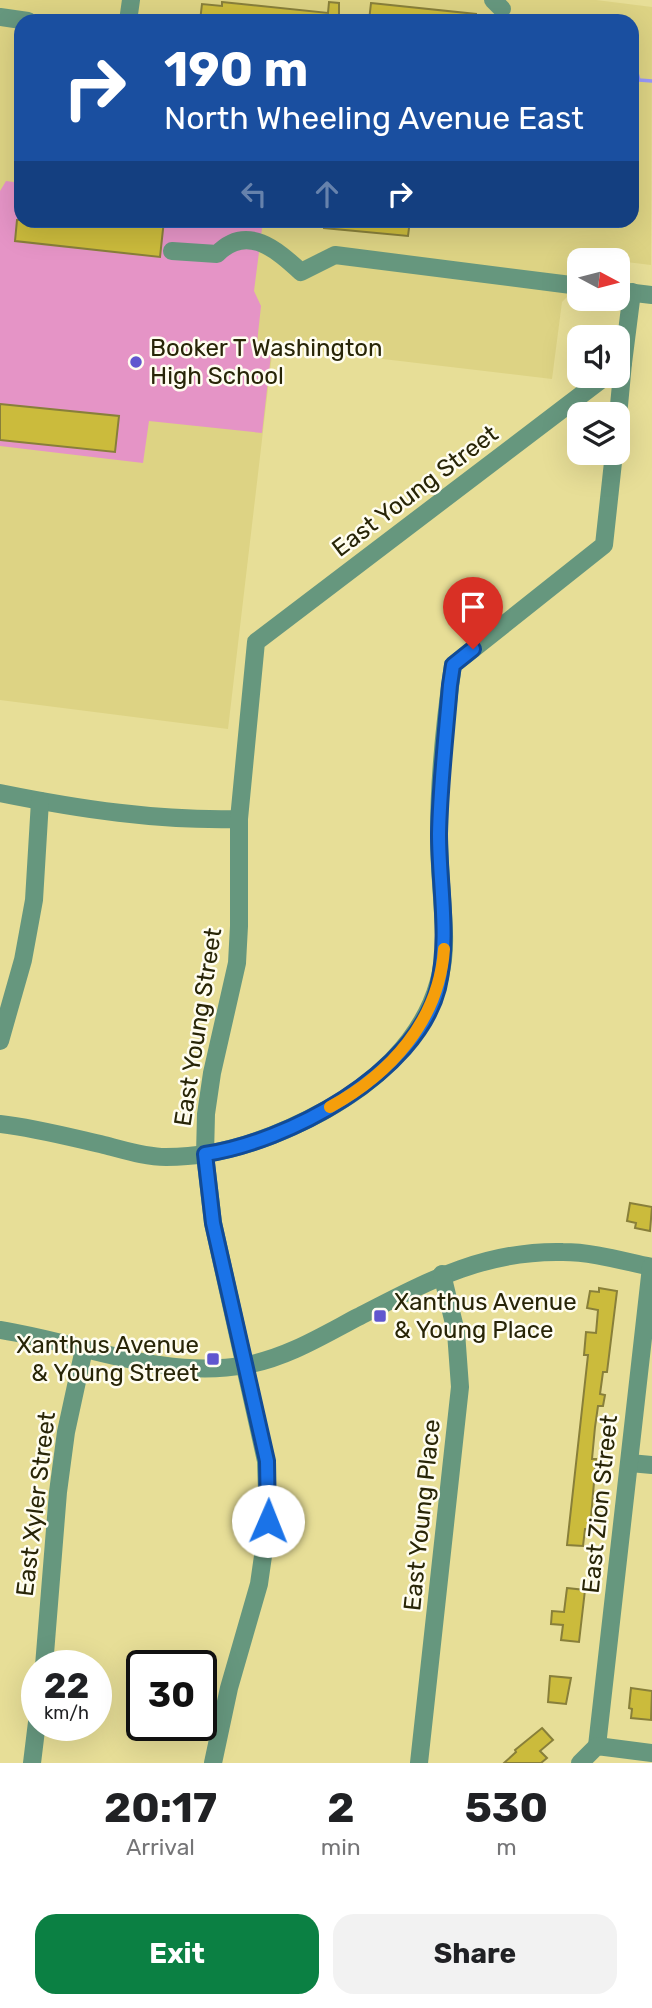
<!DOCTYPE html>
<html lang="en">
<head>
<meta charset="utf-8">
<style>
	:root { --surface:#fff; --page:#f2f2f2; --text:#202124; --muted:#757577; --accent:#0b8043 }
	body { margin:0; font-family:Rubik,sans-serif; background:var(--page); color:var(--text); height:100vh; display:flex; flex-direction:column; font-size:26px; white-space:nowrap }
	* { box-sizing:border-box; margin:0 }
	p { font-size:23px; color:var(--muted) }
	.icon { flex:none; width:38px; height:38px; fill:none; stroke:currentColor; stroke-width:2; stroke-linecap:round; stroke-linejoin:round }
	.map { position:relative; height:1763px; overflow:hidden }
	.side { display:flex; flex-direction:column; background:var(--surface); flex:1 }
	.side>* { flex:none }
	.guide { position:absolute; left:14px; top:14px; width:625px; height:214px; border-radius:21px; box-shadow:0 7px 28px #0002; background:#1a4fa0; color:#fff; overflow:hidden }
	.needle { width:46px; rotate:97deg }
	.controls { position:absolute; left:567px; top:248px; display:grid; gap:14px }
	.controls a { display:grid; place-items:center; width:63px; height:63px; border-radius:14px; background:var(--surface); box-shadow:0 7px 28px #0002; font-size:35px }
	.speed { position:absolute; left:21px; top:1650px; display:flex; gap:14px; font-size:35px; font-weight:700; text-align:center }
	.speed>* { display:grid; place-content:center; width:91px; height:91px; border-radius:50%; background:var(--surface); box-shadow:0 7px 28px #0002; line-height:1 }
	.speed small { font-size:18px; font-weight:400 }
	.speed .limit { border:4px solid #111; border-radius:10px; background:#fff; color:#111 }
	.pin { position:absolute; display:grid; place-items:center; width:60px; height:60px; color:#fff; margin:-72px -30px; border-radius:50% 50% 50% 0; rotate:-45deg; box-shadow:0 0 7px #0007 }
	.pin .icon { rotate:45deg }
	.me { position:absolute; width:77px; margin:-38px; rotate:1deg; stroke-linejoin:round; filter:drop-shadow(0 0 5px #0008) }
	.turn { display:flex; align-items:center; gap:24px; height:147px; padding:0 35px; font-size:32px }
	.turn .icon { width:91px; height:91px; stroke-width:2.5 }
	.turn b { display:block; font-size:49px; line-height:60px }
	.lanes { display:flex; align-items:center; height:66px; padding:0 35px; background:#0003; justify-content:center; gap:35px; direction:ltr }
	.lanes .off { opacity:.35 }
	.eta { display:flex; justify-content:space-evenly; align-items:center; height:119px; text-align:center }
	.eta b { font-size:42px; font-weight:700; line-height:49px }
	.cta { display:flex; gap:14px; margin-top:auto; padding:14px 35px }
	.cta a { flex:1; height:80px; border-radius:21px; background:var(--accent); color:#fff; font-size:28px; font-weight:700; line-height:80px; text-align:center }
	.cta a+a { background:var(--page); color:var(--text) }
	.map>svg:first-child { display:block }
	.built { fill:#ddd384; fill-rule:evenodd }
	.green { fill:#e594c6 }
	.lines { fill:none; stroke-linecap:round; stroke-linejoin:round }
	.stream { stroke:#9898fc; stroke-width:3.5 }
	.building { fill:#cbbb3c; stroke:#887f3a; stroke-width:2 }
	.minor { stroke:#66977e; stroke-width:18 }
	.route-casing { stroke:#114b97; stroke-width:18 }
	.route { stroke:#1a73e8; stroke-width:12 }
	.slow { stroke:#f59e0b; stroke-width:12 }
	.poi-dot { fill:#6056cf; stroke:#fffdf0; stroke-width:2.5 }
	.labels { text-anchor:middle; dominant-baseline:central; stroke-width:5; stroke-linejoin:round; paint-order:stroke }
	.poi-label { font-size:24px; fill:#282507; stroke:#fffdf0; text-anchor:start }
	.street-label { font-size:24px; fill:#282507; stroke:#fffdf0 }
</style>
</head>
<body>
<div class="map">
<svg width="652" height="1763" viewBox="0 0 652 1763">
	<rect width="100%" height="100%" fill="#e7de97"/>
	<path class="built" d="M 0,0 L 596,0 L 652,7 L 651,265 L 618,261 L 579,261 L 579,298 L 567,297 L 562,302 L 552,379 L 273,346 L 228,729 L 0,700 ZM 21,21 L 632,21 L 632,220 L 21,220 Z"/>
	<polygon class="green" points="6,181 21,183 21,220 263,221 254,291 261,306 257,343 272,346 262,433 149,421 143,463 0,446 0,191"/>
	<g class="lines">
		<g class="stream">
			<polyline points="632,56 639,80 652,81"/>
			<polyline points="632,94 638,80"/>
		</g>
	</g>
	<g class="building">
		<polygon points="222,2 328,13 329,2 339,3 339,21 200,21 202,4 222,6"/>
		<polygon points="371,3 476,14 476,21 369,21"/>
		<polygon points="17,220 164,220 160,257 15,241"/>
		<polygon points="324,220 410,220 408,236 324,228"/>
		<polygon points="0,404 119,416 115,452 0,440"/>
		<polygon points="630,1203 652,1207 650,1231 635,1228 636,1223 627,1221"/>
		<polygon points="599,1288 617,1291 607,1372 603,1372 600,1394 605,1395 603,1406 598,1406 595,1427 592,1459 596,1459 590,1529 585,1529 583,1546 567,1545 588,1355 584,1355 586,1332 596,1333 598,1310 587,1308 590,1291 599,1292"/>
		<polygon points="567,1588 585,1590 579,1642 561,1640 563,1625 551,1624 552,1611 564,1612"/>
		<polygon points="550,1676 571,1678 566,1704 548,1702"/>
		<polygon points="631,1688 652,1691 651,1720 631,1718 632,1709 629,1708"/>
		<polygon points="542,1728 553,1740 540,1751 547,1758 541,1763 504,1763 516,1752 515,1750"/>
	</g>
	<g class="lines">
		<g class="minor">
			<polyline points="493,0 502,9"/>
			<polyline points="0,17 28,21"/>
			<polyline points="128,21 131,0"/>
			<path d="M 172,251 L 217,254 C 247,223 277,250 301,272 L 335,255 L 579,286"/>
			<polyline points="618,291 652,295"/>
			<polyline points="618,367 623,363 632,292"/>
			<polyline points="618,416 623,363"/>
			<path d="M 0,793 C 79,809 158,821 239,819"/>
			<polyline points="0,1041 23,960 34,900 40,801"/>
			<path d="M 0,1124 C 35,1128 69,1137 104,1145 C 124,1150 145,1157 166,1157 C 221,1157 274,1138 322,1112 C 390,1075 447,1016 444,934 C 443,901 439,868 439,834 C 439,778 445,720 453,665 L 604,545 L 614,453"/>
			<path d="M 0,1330 C 82,1343 162,1380 246,1365 C 286,1358 322,1336 358,1317 C 426,1282 484,1250 563,1252 C 593,1252 623,1261 652,1267"/>
			<polyline points="630,1463 652,1465"/>
			<polyline points="44,1666 58,1492 66,1432 84,1349"/>
			<polyline points="597,1746 651,1267"/>
			<polyline points="32,1763 37,1722"/>
			<polyline points="213,1763 229,1688 259,1584 268,1521 266,1461 213,1223 205,1155 206,1114 212,1073 237,963 239,926 239,819 256,642 606,376"/>
			<polyline points="419,1763 460,1387 456,1332 442,1274"/>
			<polyline points="580,1763 597,1746 652,1753"/>
		</g>
	</g>
	<g class="lines">
		<defs>
			<path id="route" d="M 268,1521 L 267,1461 L 213,1223 L 205,1154 C 287,1142 416,1074 438,988 C 450,937 439,885 439,834 C 440,784 446,734 450,685 L 453,665 L 473,649"/>
		</defs>
		<use href="#route" class="route-casing"/>
		<use href="#route" class="route"/>
		<path class="slow" d="M 330,1107 C 390,1074 439,1021 444,949"/>
	</g>
	<g class="poi-dot">
		<circle cx="136" cy="362" r="7"/>
		<rect x="373" y="1309" width="14" height="14" rx="3.5"/>
		<rect x="206" y="1352" width="14" height="14" rx="3.5"/>
	</g>
	<g class="labels">
		<g class="poi-label">
			<text x="150" y="348">Booker T Washington<tspan x="150" dy="28">High School</tspan></text>
			<text x="394" y="1302">Xanthus Avenue<tspan x="394" dy="28">&amp; Young Place</tspan></text>
			<text x="199" y="1345" text-anchor="end">Xanthus Avenue<tspan x="199" dy="28">&amp; Young Street</tspan></text>
		</g>
		<g class="street-label">
			<text transform="translate(415 491) rotate(-37)">East Young Street</text>
			<text transform="translate(198 1027) rotate(-81)">East Young Street</text>
			<text transform="translate(36 1504) rotate(-83)">East Xyler Street</text>
			<text transform="translate(600 1504) rotate(-84)">East Zion Street</text>
			<text transform="translate(422 1515) rotate(-84)">East Young Place</text>
		</g>
	</g>
</svg>
<div class="controls">
<a><svg class="needle" viewBox="-14 -14 28 28"><path d="M0-13l5 13h-10z" fill="#e53935"/><path d="M0 13l5-13h-10z" fill="#757577"/></svg></a>
<a><svg class="icon" aria-label="sound" viewBox="0 0 24 24"><path d="M4 9h4l5-4v14l-5-4H4zM17 9q2 3 0 6"/></svg></a>
<a><svg class="icon" aria-label="layers" viewBox="0 0 24 24"><path d="M12 4l9 5-9 5-9-5zM3 14l9 5 9-5"/></svg></a>
</div>
<div class="speed"><div>22<small>km/h</small></div><div class="limit">30</div></div>
<div class="pin" style="left:473px;top:649px;background:#d93025"><svg class="icon" aria-label="arrive" viewBox="0 0 24 24"><path d="M6 21V4h12l-3 4 3 4H6"/></svg></div>
<svg class="me" style="left:268px;top:1521px" viewBox="-20 -20 40 40"><circle r="19" fill="#fff"/><path d="M0-13L10 11 0 6-10 11z" fill="#1a73e8"/></svg>
<div class="guide">
<div class="turn"><svg class="icon" aria-label="right" viewBox="0 0 24 24"><path d="M7 20v-9h11M14 6l5 5-5 5"/></svg><div><b>190 m</b>North Wheeling Avenue East</div></div>
<div class="lanes"><svg class="icon off" aria-label="left" viewBox="0 0 24 24"><path d="M17 20v-9H6M10 6l-5 5 5 5"/></svg><svg class="icon off" aria-label="ahead" viewBox="0 0 24 24"><path d="M12 20V5M6 11l6-6 6 6"/></svg><svg class="icon" aria-label="right" viewBox="0 0 24 24"><path d="M7 20v-9h11M14 6l5 5-5 5"/></svg></div>
</div>
</div>
<section class="side">
<div class="eta">
<div><b>20:17</b><p>Arrival</p></div>
<div><b>2</b><p>min</p></div>
<div><b>530</b><p>m</p></div>
</div>
<div class="cta"><a>Exit</a><a>Share</a></div>
</section>
</body>
</html>
